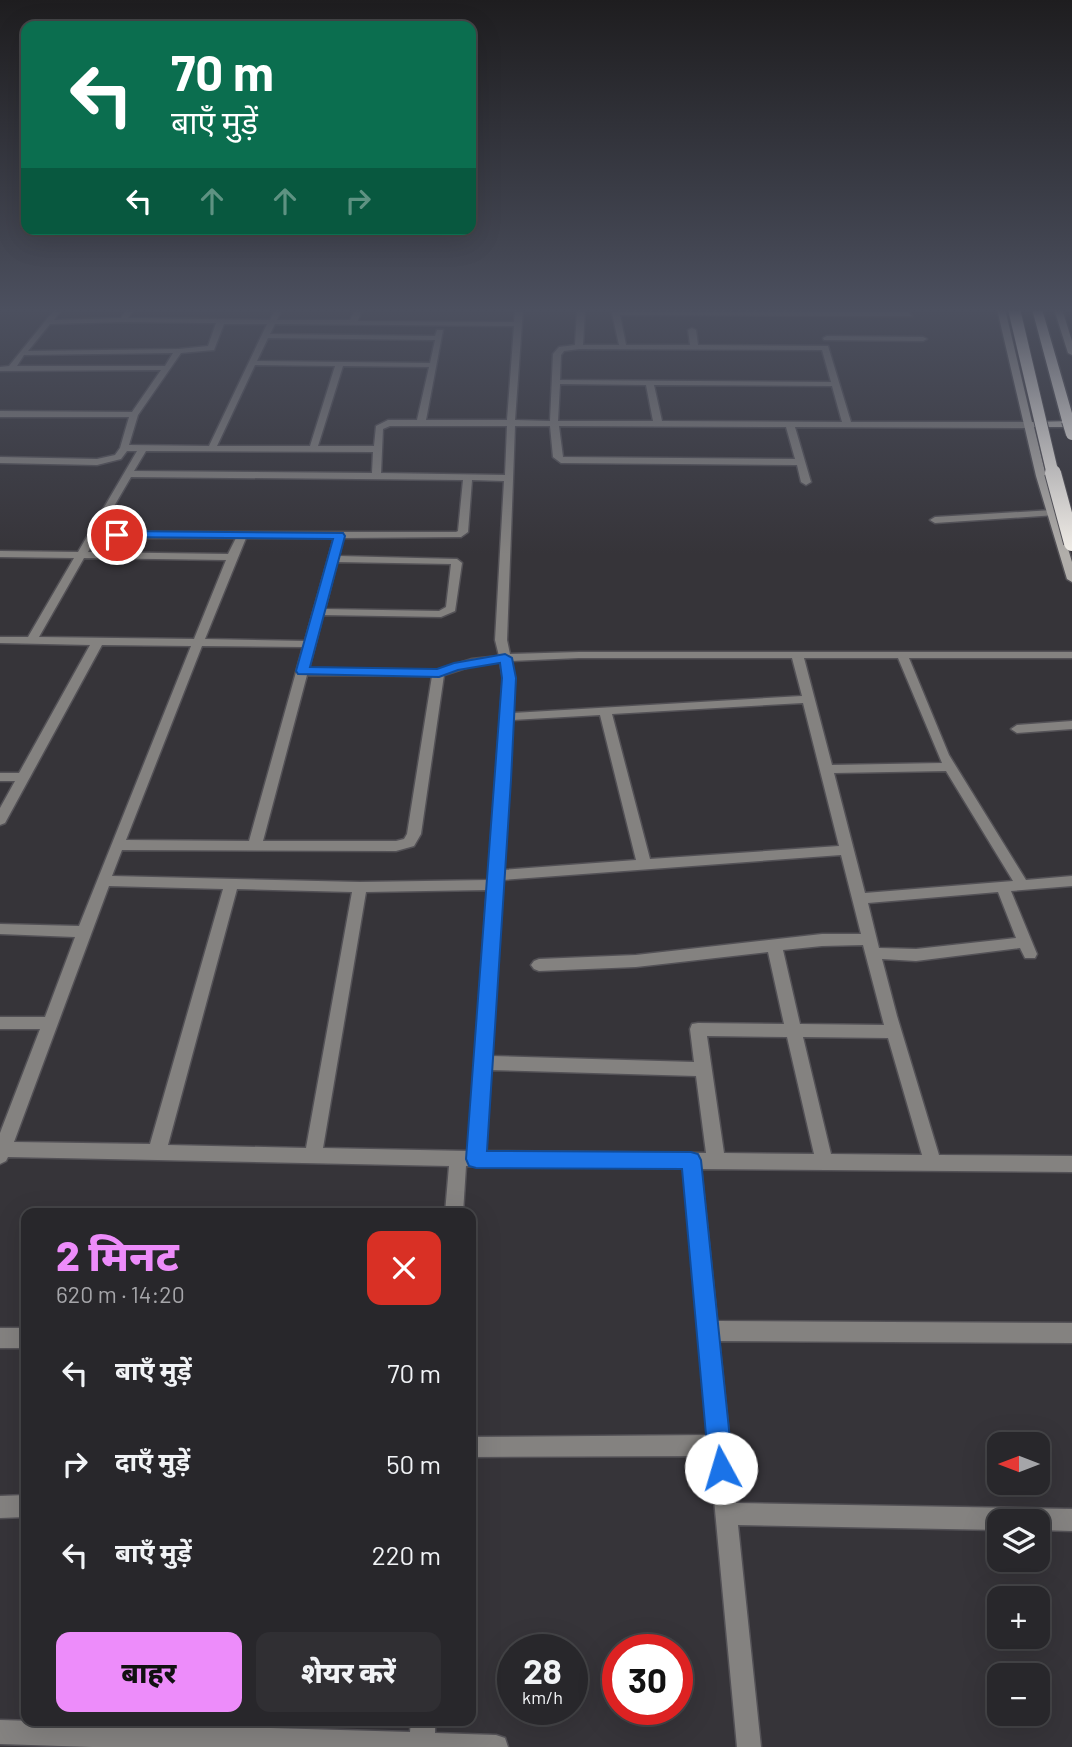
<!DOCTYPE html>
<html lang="hi">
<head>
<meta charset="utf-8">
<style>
	:root { --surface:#28272b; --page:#302f33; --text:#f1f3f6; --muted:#a5a5a9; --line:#444447; --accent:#ed8cfa }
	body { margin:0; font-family:Barlow,"Noto Sans Devanagari",sans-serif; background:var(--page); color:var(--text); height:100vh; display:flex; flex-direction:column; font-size:26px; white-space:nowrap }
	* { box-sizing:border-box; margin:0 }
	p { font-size:23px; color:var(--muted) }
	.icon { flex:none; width:38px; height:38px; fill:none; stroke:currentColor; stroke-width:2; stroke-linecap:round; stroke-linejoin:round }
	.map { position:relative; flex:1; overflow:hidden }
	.side { position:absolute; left:21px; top:1208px; width:455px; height:518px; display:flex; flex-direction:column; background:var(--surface); border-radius:14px; box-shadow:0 7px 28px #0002,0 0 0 2px var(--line) }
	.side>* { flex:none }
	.banner { position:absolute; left:21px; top:21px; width:455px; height:214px; border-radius:14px; box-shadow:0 7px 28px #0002,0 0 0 2px var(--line); background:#0b6e4f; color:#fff; overflow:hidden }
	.needle { width:46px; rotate:270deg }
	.buttons { position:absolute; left:987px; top:1432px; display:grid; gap:14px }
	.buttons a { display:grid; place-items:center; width:63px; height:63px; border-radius:14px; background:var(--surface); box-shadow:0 7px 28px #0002,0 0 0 2px var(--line); font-size:35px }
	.speed { position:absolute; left:497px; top:1634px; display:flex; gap:14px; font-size:35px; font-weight:700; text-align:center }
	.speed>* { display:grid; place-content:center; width:91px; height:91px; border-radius:50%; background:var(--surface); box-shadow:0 7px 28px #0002,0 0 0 2px var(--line); line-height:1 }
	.speed small { font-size:18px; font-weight:400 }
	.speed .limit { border:10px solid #d22; background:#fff; color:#111 }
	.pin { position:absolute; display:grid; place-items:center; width:60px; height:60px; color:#fff; margin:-30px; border:4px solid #fff; border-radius:50%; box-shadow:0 2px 7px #0007 }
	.me { position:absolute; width:77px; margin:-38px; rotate:354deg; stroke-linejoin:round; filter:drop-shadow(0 0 5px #0008) }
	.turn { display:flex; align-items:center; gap:24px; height:147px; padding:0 35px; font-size:32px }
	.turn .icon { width:91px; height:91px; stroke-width:2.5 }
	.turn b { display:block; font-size:49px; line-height:60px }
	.lanes { display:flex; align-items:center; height:66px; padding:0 35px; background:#0003; justify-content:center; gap:35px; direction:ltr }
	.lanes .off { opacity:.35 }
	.round { display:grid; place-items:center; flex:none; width:74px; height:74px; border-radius:14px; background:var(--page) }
	.summary { display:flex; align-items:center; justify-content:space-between; height:119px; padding:0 35px }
	h1 { font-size:42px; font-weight:800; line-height:52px; color:var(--accent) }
	.primary-button { display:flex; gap:14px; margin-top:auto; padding:14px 35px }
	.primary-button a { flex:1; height:80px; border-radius:14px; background:var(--accent); color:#111; font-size:28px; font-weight:800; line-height:80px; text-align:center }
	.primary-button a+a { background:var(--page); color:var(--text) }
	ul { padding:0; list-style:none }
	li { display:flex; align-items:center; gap:21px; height:91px; padding:0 35px }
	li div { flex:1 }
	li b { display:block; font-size:26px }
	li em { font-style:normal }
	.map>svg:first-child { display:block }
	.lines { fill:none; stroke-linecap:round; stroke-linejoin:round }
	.street-casing { stroke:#535156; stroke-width:3 }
	.secondary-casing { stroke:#535156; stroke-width:3 }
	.highway-casing { stroke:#535156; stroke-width:3 }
	.street { fill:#848280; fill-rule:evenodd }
	.secondary { fill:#b1aeaa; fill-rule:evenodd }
	.highway { fill:#f2eee8; fill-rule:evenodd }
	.highway-bridge-far1-casing { stroke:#535156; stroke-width:14; stroke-linecap:butt }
	.highway-bridge-casing { stroke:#535156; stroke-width:18; stroke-linecap:butt }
	.highway-bridge-far1 { stroke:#f2eee8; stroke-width:12 }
	.highway-bridge { stroke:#f2eee8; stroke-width:16 }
	.route { fill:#1a73e8; stroke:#114b97; stroke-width:2 }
</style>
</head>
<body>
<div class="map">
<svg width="1072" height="1747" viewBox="0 0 1072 1747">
	<rect width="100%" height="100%" fill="#363439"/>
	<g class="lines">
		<defs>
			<g id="street">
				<path d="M 55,309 L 62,309 L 54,320 L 121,318 L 127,309 L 134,309 L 128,318 L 270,320 L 275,309 L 282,309 L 277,320 L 350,320 L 355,309 L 362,309 L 358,321 L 514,322 L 515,309 L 523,309 L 515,420 L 550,421 L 553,354 L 559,347 L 575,345 L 577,309 L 585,309 L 583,345 L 619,345 L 611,309 L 909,312 L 912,316 L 620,315 L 626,345 L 690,345 L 688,330 L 692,328 L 696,330 L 698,345 L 828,346 L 851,422 L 1029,422 L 1033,425 L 1029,428 L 795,427 L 811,482 L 806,485 L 801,482 L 797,465 L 561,463 L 553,457 L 550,426 L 515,426 L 507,640 L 510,654 L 579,652 L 1072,652 L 1072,658 L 909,658 L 949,755 L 1026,880 L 1072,876 L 1072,886 L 1011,891 L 1037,954 L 1035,958 L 1025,958 L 1020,948 L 916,961 L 882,959 L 897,1016 L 939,1155 L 1072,1156 L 1072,1172 L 701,1169 L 717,1321 L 1072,1323 L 1072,1343 L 719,1341 L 736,1503 L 1072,1509 L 1072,1531 L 1038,1530 L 1038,1521 L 999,1521 L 999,1530 L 738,1525 L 761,1747 L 737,1747 L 710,1456 L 471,1457 L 471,1437 L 708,1435 L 683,1168 L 466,1166 L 463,1213 L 445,1213 L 449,1166 L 8,1157 L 6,1161 L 0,1164 L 0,1133 L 40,1029 L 0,1029 L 0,1017 L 45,1017 L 75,937 L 0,934 L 0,924 L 79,926 L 191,646 L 102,645 L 5,823 L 0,825 L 0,808 L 15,781 L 0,781 L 0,773 L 19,773 L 90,645 L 0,643 L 0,637 L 28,637 L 74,558 L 0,557 L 0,551 L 78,552 L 137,451 L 127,451 L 121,459 L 97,465 L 0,463 L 0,457 L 97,459 L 115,455 L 120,448 L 129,417 L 0,417 L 0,411 L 132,412 L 161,370 L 0,371 L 0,367 L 9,366 ZM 123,322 L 216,323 L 208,346 L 179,349 L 28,351 L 50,324 ZM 224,324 L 267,324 L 209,446 L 129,445 L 138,415 L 181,353 L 214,350 ZM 275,324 L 514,326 L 507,420 L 426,420 L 443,330 L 437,330 L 435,336 L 270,334 ZM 268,338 L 435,340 L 430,363 L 257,361 ZM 579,349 L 822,350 L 831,382 L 560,380 L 561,355 L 564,351 ZM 173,353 L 165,366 L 17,366 L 24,355 ZM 255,365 L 335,366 L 310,446 L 217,446 ZM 343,366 L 429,367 L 417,420 L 388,420 L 376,426 L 374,446 L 318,446 ZM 560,384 L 646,385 L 653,421 L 558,421 ZM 654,385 L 832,386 L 842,422 L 662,421 ZM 390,426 L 507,426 L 505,475 L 381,473 L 383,429 ZM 559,426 L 786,427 L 795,459 L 563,457 ZM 146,451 L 373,452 L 372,473 L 134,471 ZM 131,477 L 463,480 L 458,531 L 456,532 L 99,532 ZM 472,480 L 504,481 L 495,640 L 499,656 L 472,659 L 437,670 L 309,668 L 323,615 L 441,617 L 455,611 L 462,563 L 457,559 L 339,556 L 343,538 L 461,537 L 468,532 ZM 96,538 L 236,538 L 228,554 L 88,552 ZM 246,538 L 334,538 L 305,641 L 205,639 ZM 84,558 L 226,560 L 194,639 L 39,637 ZM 337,562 L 451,564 L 446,607 L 439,611 L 325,609 ZM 202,646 L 303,647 L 249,841 L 126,840 ZM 579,658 L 792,658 L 802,696 L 513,713 L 515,678 L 511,661 ZM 804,658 L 898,658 L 942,763 L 832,765 ZM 500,662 L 503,678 L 488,880 L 360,882 L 112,876 L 122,850 L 396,851 L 414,846 L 421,834 L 444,675 L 472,666 ZM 307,675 L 432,676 L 407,834 L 404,839 L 396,841 L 263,841 ZM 803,703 L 839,846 L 650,859 L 612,714 ZM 600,715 L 636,860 L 503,870 L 512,720 ZM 946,771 L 1013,881 L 865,893 L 834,773 ZM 841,855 L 861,934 L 822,934 L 636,955 L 539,959 L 534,961 L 531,965 L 534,969 L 539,971 L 636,967 L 768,952 L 784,1024 L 698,1023 L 692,1024 L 690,1029 L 694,1062 L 491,1056 L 502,880 ZM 109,886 L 223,889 L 150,1144 L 14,1142 ZM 237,889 L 352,892 L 306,1148 L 168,1145 ZM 487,890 L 468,1151 L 323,1148 L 366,892 ZM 998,892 L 1016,938 L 916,949 L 879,948 L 868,903 ZM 863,945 L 884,1025 L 800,1024 L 783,950 L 822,946 ZM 707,1036 L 787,1037 L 814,1154 L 724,1153 ZM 803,1037 L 888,1038 L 922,1155 L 831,1154 ZM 490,1070 L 696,1076 L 706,1153 L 485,1151 Z"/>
				<polygon points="827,336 923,337 927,339 923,341 824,340 823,338"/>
				<polygon points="1053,510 1058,513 1056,515 935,523 930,520 935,517"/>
				<polygon points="1072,721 1072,729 1017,733 1011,729 1017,725"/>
				<rect x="0" y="1328" width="26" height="20"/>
				<polygon points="26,1495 26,1517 0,1518 0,1496"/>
				<polygon points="0,1720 410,1732 411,1720 435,1720 435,1733 496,1735 505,1738 508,1747 92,1747 0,1744"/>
			</g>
			<g id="secondary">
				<polygon points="997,309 1005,309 1032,422 1072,421 1072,427 1034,427 1046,476 1072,562 1072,582 1067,579 1036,476"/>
				<polygon points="1054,309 1062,309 1072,341 1072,355 1068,353"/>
			</g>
			<polygon id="highway" points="1032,309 1042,309 1072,413 1072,424 1063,424 1062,421"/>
		</defs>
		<use href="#street" class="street-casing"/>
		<use href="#secondary" class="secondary-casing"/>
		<use href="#highway" class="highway-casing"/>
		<use href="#street" class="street"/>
		<use href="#secondary" class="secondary"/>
		<use href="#highway" class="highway"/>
		<defs>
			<g id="highway-bridge-far1">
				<polyline points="1014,309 1053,475"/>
				<polyline points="1068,421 1072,434"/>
			</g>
			<polyline id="highway-bridge" points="1053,473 1072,543"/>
		</defs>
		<use href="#highway-bridge-far1" class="highway-bridge-far1-casing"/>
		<use href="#highway-bridge" class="highway-bridge-casing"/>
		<use href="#highway-bridge-far1" class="highway-bridge-far1"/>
		<use href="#highway-bridge" class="highway-bridge"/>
	</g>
	<linearGradient id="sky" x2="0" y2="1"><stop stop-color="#1e1d1f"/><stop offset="0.56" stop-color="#4c505f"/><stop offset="1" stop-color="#4c505f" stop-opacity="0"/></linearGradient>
	<rect width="1072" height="554" fill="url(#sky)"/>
	<polygon class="route" points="117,531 343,533 345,536 310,667 437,669 454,663 505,654 512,658 516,678 511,780 487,1151 691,1152 698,1154 701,1160 733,1468 730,1477 721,1480 713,1477 709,1468 682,1169 476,1168 469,1166 466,1159 502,678 500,663 458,670 439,677 298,674 296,671 333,539 113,537 111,535"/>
</svg>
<div class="buttons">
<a><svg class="needle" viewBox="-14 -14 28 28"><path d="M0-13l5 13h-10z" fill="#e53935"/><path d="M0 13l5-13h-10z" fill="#a5a5a9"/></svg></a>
<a><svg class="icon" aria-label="layers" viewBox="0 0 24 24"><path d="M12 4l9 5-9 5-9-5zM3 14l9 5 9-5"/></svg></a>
<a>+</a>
<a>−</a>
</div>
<div class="speed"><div>28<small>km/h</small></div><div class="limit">30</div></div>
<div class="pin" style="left:117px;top:535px;background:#d93025"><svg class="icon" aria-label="arrive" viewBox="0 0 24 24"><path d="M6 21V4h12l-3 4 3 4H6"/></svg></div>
<svg class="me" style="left:721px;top:1468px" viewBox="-20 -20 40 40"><circle r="19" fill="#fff"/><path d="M0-13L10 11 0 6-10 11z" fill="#1a73e8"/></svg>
<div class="banner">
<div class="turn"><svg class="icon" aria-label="left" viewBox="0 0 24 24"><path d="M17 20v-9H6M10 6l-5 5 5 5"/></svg><div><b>70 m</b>बाएँ मुड़ें</div></div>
<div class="lanes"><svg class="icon" aria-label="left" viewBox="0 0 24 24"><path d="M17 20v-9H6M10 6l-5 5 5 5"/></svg><svg class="icon off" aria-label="ahead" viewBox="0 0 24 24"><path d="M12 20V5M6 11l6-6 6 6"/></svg><svg class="icon off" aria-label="ahead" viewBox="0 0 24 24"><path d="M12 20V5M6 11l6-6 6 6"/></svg><svg class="icon off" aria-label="right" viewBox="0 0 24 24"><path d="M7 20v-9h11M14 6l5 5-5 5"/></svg></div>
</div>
<section class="side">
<div class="summary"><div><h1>2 मिनट</h1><p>620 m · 14:20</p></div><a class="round" style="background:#d93025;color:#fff"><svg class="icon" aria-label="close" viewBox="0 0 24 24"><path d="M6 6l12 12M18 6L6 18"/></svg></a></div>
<ul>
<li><svg class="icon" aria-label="left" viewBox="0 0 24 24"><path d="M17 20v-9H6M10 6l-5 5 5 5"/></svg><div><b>बाएँ मुड़ें</b></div><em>70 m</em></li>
<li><svg class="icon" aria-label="right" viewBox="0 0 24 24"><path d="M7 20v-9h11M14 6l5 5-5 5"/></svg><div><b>दाएँ मुड़ें</b></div><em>50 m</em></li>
<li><svg class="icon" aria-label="left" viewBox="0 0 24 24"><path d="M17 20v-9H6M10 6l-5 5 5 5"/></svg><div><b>बाएँ मुड़ें</b></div><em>220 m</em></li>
</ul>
<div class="primary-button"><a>बाहर</a><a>शेयर करें</a></div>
</section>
</div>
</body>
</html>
